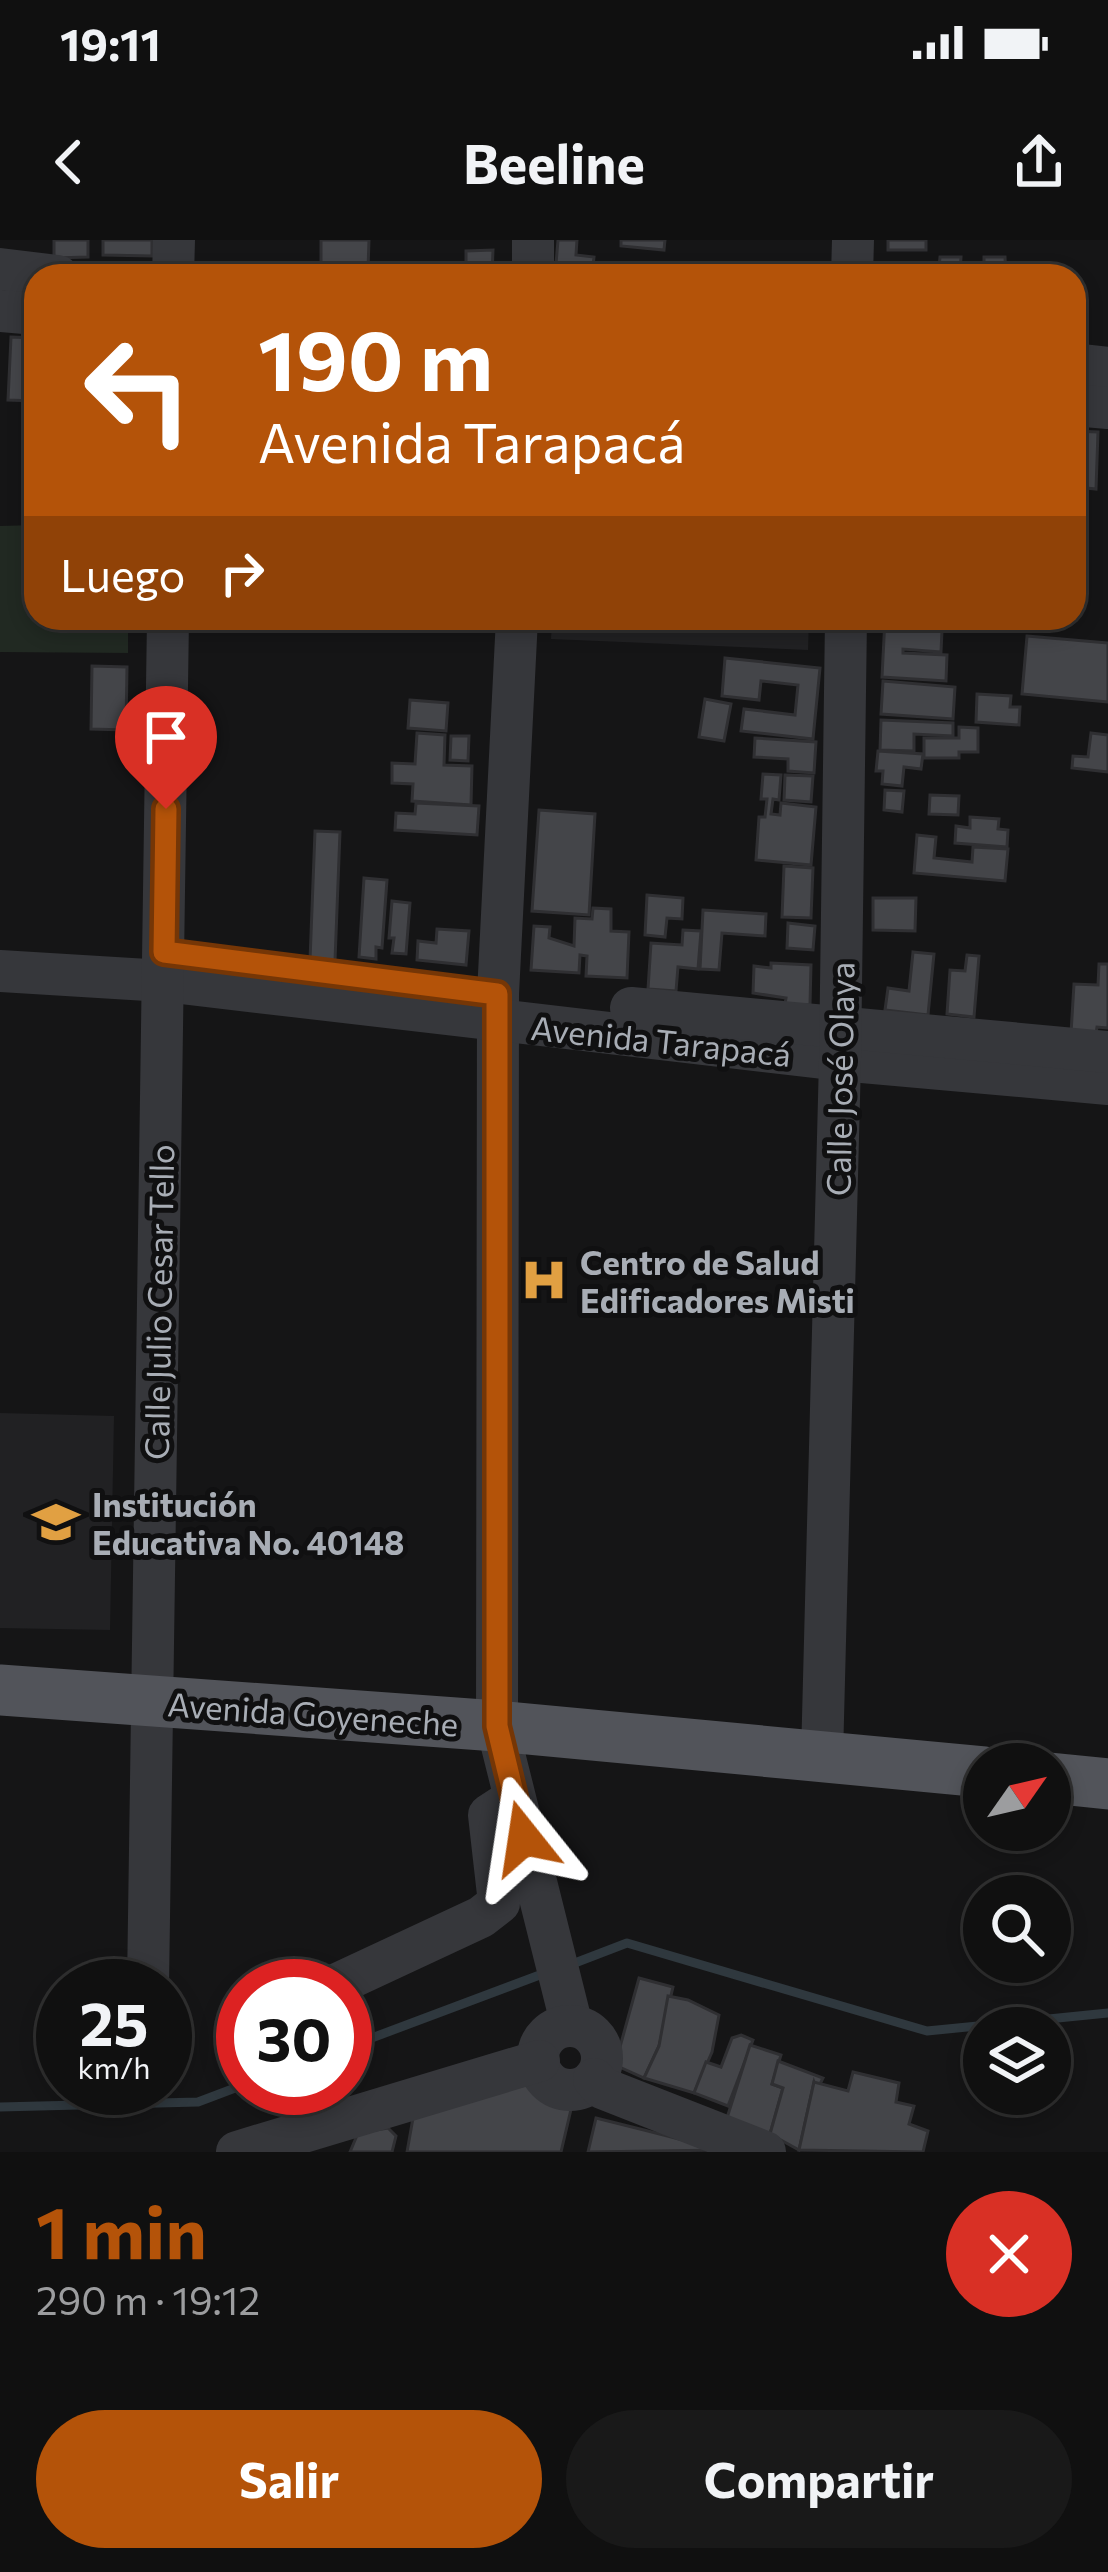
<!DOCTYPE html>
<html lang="es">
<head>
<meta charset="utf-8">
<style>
	:root { --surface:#101010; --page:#191919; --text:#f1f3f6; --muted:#9c9d9f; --line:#303030; --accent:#b45309 }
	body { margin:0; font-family:Commissioner,sans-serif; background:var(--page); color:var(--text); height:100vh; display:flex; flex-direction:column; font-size:45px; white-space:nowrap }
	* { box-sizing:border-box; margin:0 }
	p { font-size:39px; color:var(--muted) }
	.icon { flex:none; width:66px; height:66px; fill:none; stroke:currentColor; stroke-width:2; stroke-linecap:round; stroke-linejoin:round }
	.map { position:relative; height:1912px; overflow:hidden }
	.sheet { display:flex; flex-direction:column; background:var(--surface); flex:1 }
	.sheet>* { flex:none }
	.banner { position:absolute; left:24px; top:24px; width:1062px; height:366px; border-radius:36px; box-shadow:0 6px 18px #0003,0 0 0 3px var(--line); background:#b45309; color:#fff; overflow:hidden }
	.needle { width:78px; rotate:56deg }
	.controls { position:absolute; left:963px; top:1503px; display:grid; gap:24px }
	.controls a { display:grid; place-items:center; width:108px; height:108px; border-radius:50%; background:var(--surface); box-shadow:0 6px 18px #0003,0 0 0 3px var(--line); font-size:60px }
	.speed { position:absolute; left:36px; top:1719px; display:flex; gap:24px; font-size:60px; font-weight:700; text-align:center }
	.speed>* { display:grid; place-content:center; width:156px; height:156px; border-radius:50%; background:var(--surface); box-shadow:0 6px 18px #0003,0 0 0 3px var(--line); line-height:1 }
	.speed small { font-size:30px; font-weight:400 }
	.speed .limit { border:18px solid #d22; background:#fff; color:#111 }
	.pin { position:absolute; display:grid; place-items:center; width:102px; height:102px; color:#fff; margin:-123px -51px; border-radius:50% 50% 50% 0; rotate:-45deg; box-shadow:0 0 12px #0007 }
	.pin .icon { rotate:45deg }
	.me { position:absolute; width:132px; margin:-66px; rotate:345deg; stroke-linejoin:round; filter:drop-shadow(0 0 9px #0008) }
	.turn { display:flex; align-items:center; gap:42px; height:252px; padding:0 36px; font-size:54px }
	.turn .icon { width:156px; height:156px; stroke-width:2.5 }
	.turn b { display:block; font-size:84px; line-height:102px }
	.then { display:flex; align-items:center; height:114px; padding:0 36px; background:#0003; gap:24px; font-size:45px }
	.round { display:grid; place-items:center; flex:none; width:126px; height:126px; border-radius:63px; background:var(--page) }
	.overview { display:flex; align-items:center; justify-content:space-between; height:204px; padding:0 36px }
	h1 { font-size:72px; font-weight:700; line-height:90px; color:var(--accent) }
	.action { display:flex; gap:24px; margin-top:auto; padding:24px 36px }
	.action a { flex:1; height:138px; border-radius:72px; background:var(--accent); color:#fff; font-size:48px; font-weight:700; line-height:138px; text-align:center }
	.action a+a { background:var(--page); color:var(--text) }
	.status { display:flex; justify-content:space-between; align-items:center; height:84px; padding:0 60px; background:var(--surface); direction:ltr }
	.status svg { height:33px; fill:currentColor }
	header { display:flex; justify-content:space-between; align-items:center; height:156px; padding:0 36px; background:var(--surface); font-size:54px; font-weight:700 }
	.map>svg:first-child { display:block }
	.built { fill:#212123 }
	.green { fill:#212922 }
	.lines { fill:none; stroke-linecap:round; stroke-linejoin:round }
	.stream { stroke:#2f383e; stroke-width:9 }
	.building { fill:#444549; stroke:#2f2f32; stroke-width:3 }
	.minor { stroke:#36373b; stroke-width:42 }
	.major { stroke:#52545a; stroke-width:51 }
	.route-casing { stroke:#753606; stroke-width:30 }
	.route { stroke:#b45309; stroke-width:21 }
	.labels { text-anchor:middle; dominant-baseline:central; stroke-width:10; stroke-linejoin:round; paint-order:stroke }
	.street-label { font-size:33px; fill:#a8adb5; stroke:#101011 }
	.poi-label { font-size:33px; font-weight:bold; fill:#a8adb5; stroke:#101011; text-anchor:start }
</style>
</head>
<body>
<div class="status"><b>19:11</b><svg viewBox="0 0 49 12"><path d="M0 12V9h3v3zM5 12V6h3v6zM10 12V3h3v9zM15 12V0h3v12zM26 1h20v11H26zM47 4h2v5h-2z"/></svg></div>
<header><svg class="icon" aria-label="back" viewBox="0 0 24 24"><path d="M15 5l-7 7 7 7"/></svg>Beeline<svg class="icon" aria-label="share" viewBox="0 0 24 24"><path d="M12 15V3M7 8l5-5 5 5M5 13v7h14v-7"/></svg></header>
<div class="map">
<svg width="1108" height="1912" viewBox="0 0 1108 1912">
	<rect width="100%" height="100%" fill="#151516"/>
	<g class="built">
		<polygon points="552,378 809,378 808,410 551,399"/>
		<polygon points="0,1173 114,1176 110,1390 0,1388"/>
	</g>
	<polygon class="green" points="36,285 36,378 128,378 128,413 0,412 0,286"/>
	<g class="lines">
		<g class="stream">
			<polyline points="567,1726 627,1703 927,1791 1108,1773"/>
			<polyline points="345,1808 545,1733"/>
			<polyline points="0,1867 198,1862 243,1845"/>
		</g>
	</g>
	<g class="building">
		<polygon points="54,0 88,0 88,17 54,18"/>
		<polygon points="103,0 152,0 152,16 103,15"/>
		<polygon points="321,0 369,0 368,30 321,30"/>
		<polygon points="558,0 577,0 576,15 594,17 592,36 555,36"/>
		<polygon points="621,0 665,0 664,10 621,6"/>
		<rect x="888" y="0" width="38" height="10"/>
		<polygon points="493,10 492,36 466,36 466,11"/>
		<polygon points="940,17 961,17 960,36 938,36"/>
		<polygon points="984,17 1005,17 1006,36 984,36"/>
		<polygon points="11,97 36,98 34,161 8,160"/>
		<polygon points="1074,191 1098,192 1096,249 1085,248 1084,274 1077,274 1076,309"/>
		<polygon points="885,378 900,379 899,389 942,391 941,412 903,409 903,413 947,415 946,441 882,437"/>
		<polygon points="1027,396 1108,403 1108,462 1022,454"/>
		<polygon points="725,418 820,428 813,499 741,491 744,469 795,475 798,445 761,441 759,460 722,456"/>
		<polygon points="92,426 127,427 126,490 91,489"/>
		<polygon points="883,441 955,447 953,479 881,474"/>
		<polygon points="977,454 1011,456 1010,467 1020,467 1019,485 976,482"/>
		<polygon points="705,459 731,464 724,501 699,497"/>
		<polygon points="410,460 448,463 446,491 408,488"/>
		<polygon points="881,480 953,483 953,496 914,494 914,511 880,510"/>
		<polygon points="959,487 978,488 978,512 959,512 959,518 924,518 924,498 959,498"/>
		<polygon points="417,493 445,495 444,525 472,526 471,565 412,561 413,544 392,543 392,523 415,524"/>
		<polygon points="1091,493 1108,495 1108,532 1072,528 1073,516 1088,517"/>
		<polygon points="451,496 469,496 468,521 450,520"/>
		<polygon points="755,498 816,502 814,533 788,531 788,519 754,517"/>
		<polygon points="878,511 923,514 921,529 904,527 902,546 882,544 883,531 876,531"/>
		<polygon points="763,534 781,535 779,560 773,559 771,574 780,575 781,563 816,567 811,625 756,620 759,577 765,577 767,559 761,559"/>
		<polygon points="785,535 813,536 811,562 784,560"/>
		<polygon points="885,550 904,551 902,572 884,570"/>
		<polygon points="930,555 959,556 958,575 929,574"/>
		<polygon points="416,563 479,566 477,595 395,590 396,573 415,574"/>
		<polygon points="539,570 595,574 589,675 532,671"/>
		<polygon points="970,577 999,579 998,589 1008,590 1007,607 955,603 956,586 970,588"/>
		<polygon points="315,591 340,592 335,721 310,720"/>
		<polygon points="917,595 936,597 934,618 972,622 973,607 1008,609 1005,641 914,633"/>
		<polygon points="784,626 813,628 811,678 782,677"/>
		<polygon points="364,638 387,640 382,708 376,707 376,719 359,717"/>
		<polygon points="647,655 683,658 682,679 667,678 665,697 645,695"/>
		<polygon points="873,658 916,658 915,691 873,690"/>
		<polygon points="392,661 410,663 406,714 392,713 394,698 389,698"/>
		<polygon points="593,668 611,669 611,691 629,692 627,738 586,736 587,716 580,715 579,733 531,730 534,686 550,687 549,698 574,706 575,678 592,679"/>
		<polygon points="703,670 766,674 765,696 722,693 719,730 700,729"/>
		<polygon points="788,683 815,686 813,710 787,708"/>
		<polygon points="437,689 469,691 466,725 417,720 418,701 436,703"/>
		<polygon points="683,690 701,691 698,729 678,727 676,751 648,749 651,703 682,705"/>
		<polygon points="913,712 934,714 928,775 885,770 888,748 909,751"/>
		<polygon points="967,715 979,716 974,777 947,774 950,730 965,731"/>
		<polygon points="771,723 811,725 810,765 785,764 786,758 753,753 754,726 771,728"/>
		<polygon points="1099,724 1108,724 1108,788 1097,787 1096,794 1071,793 1074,744 1098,745"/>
		<polygon points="639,1738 673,1747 659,1806 644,1838 615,1825"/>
		<polygon points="668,1756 688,1760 719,1775 712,1812 694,1853 644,1838 659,1806"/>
		<polygon points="741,1795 753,1800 728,1866 694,1853 706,1822 721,1827 732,1798"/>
		<polygon points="750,1805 781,1815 772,1844 783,1848 770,1894 726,1881"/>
		<polygon points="778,1821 823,1838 817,1850 814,1842 799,1910 770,1894 783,1848 772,1844"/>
		<polygon points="853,1832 899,1843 896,1862 914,1866 909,1884 928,1891 923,1912 799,1910 814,1842 848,1851"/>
		<polygon points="535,1844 546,1855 573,1861 561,1912 407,1912 416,1861"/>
		<polygon points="596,1878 644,1890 722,1910 588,1912"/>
		<polygon points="388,1888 396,1896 392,1912 350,1912 358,1893"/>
	</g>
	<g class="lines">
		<g class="minor">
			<polyline points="0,29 58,36"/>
			<polyline points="173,36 174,0"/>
			<polyline points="533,36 533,0"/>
			<polyline points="852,36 853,0"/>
			<polyline points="0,71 36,74"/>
			<polyline points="1074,124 1108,128"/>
			<polyline points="1074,165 1108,168"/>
			<polyline points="517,378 498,754 497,1486 572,1786"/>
			<polyline points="0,731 164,741 840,820 1108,844"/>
			<polyline points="631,768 1108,812"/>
			<polyline points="822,1517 840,820 846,378"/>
			<polyline points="148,1746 168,378"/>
			<polyline points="333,1746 481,1677 499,1663 489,1575 512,1560"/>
			<circle cx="570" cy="1818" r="32"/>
			<polyline points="594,1839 602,1848 765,1912"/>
			<polyline points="237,1912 539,1821"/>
		</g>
		<g class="major">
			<polyline points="0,1450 497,1486 984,1532"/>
			<polyline points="1050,1538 1108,1544"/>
		</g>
	</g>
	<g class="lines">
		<defs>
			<polyline id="route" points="166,569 164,712 497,754 497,1486 524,1598"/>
		</defs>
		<use href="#route" class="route-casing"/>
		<use href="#route" class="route"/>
	</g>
	<defs>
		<symbol id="hospital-bare" viewBox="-9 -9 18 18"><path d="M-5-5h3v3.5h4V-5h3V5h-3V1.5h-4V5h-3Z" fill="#e1a042" stroke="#101011" stroke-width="2.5" paint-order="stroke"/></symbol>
		<symbol id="school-bare" viewBox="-9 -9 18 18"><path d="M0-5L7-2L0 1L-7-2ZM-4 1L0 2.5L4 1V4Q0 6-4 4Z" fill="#e1a042" stroke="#101011" stroke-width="2.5" paint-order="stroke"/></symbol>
	</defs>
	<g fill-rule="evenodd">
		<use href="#hospital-bare" x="511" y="1007" width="66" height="66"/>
		<use href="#school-bare" x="23" y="1249" width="66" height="66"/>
	</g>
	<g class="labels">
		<g class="street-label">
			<text transform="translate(661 800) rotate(6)">Avenida Tarapacá</text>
			<text transform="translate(839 839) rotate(-89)">Calle José Olaya</text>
			<text transform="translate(158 1062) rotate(-89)">Calle Julio Cesar Tello</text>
			<text transform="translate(313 1473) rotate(4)">Avenida Goyeneche</text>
		</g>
		<g class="poi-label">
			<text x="580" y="1021">Centro de Salud<tspan x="580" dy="38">Edificadores Misti</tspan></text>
			<text x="92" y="1263">Institución<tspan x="92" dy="38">Educativa No. 40148</tspan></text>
		</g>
	</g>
</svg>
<div class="controls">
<a><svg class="needle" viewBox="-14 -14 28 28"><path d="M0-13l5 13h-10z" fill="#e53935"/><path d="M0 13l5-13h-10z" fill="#9c9d9f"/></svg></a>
<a><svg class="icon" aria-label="search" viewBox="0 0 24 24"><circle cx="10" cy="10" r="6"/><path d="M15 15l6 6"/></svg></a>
<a><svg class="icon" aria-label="layers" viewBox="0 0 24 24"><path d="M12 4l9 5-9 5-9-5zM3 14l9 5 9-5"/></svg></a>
</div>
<div class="speed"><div>25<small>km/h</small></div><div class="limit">30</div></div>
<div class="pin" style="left:166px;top:569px;background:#d93025"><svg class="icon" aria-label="arrive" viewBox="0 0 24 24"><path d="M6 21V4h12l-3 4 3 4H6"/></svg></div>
<svg class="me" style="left:524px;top:1598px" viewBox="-20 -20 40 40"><path d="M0-17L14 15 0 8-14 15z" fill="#b45309" stroke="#fff" stroke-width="4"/></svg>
<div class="banner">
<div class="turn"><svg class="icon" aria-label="left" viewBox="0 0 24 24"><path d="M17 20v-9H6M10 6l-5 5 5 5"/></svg><div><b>190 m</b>Avenida Tarapacá</div></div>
<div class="then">Luego<svg class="icon" aria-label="right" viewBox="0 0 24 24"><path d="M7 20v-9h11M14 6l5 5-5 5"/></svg></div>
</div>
</div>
<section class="sheet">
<div class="overview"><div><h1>1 min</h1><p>290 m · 19:12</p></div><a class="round" style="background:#d93025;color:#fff"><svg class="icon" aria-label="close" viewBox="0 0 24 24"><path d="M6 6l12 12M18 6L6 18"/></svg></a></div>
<div class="action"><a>Salir</a><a>Compartir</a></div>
</section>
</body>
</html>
